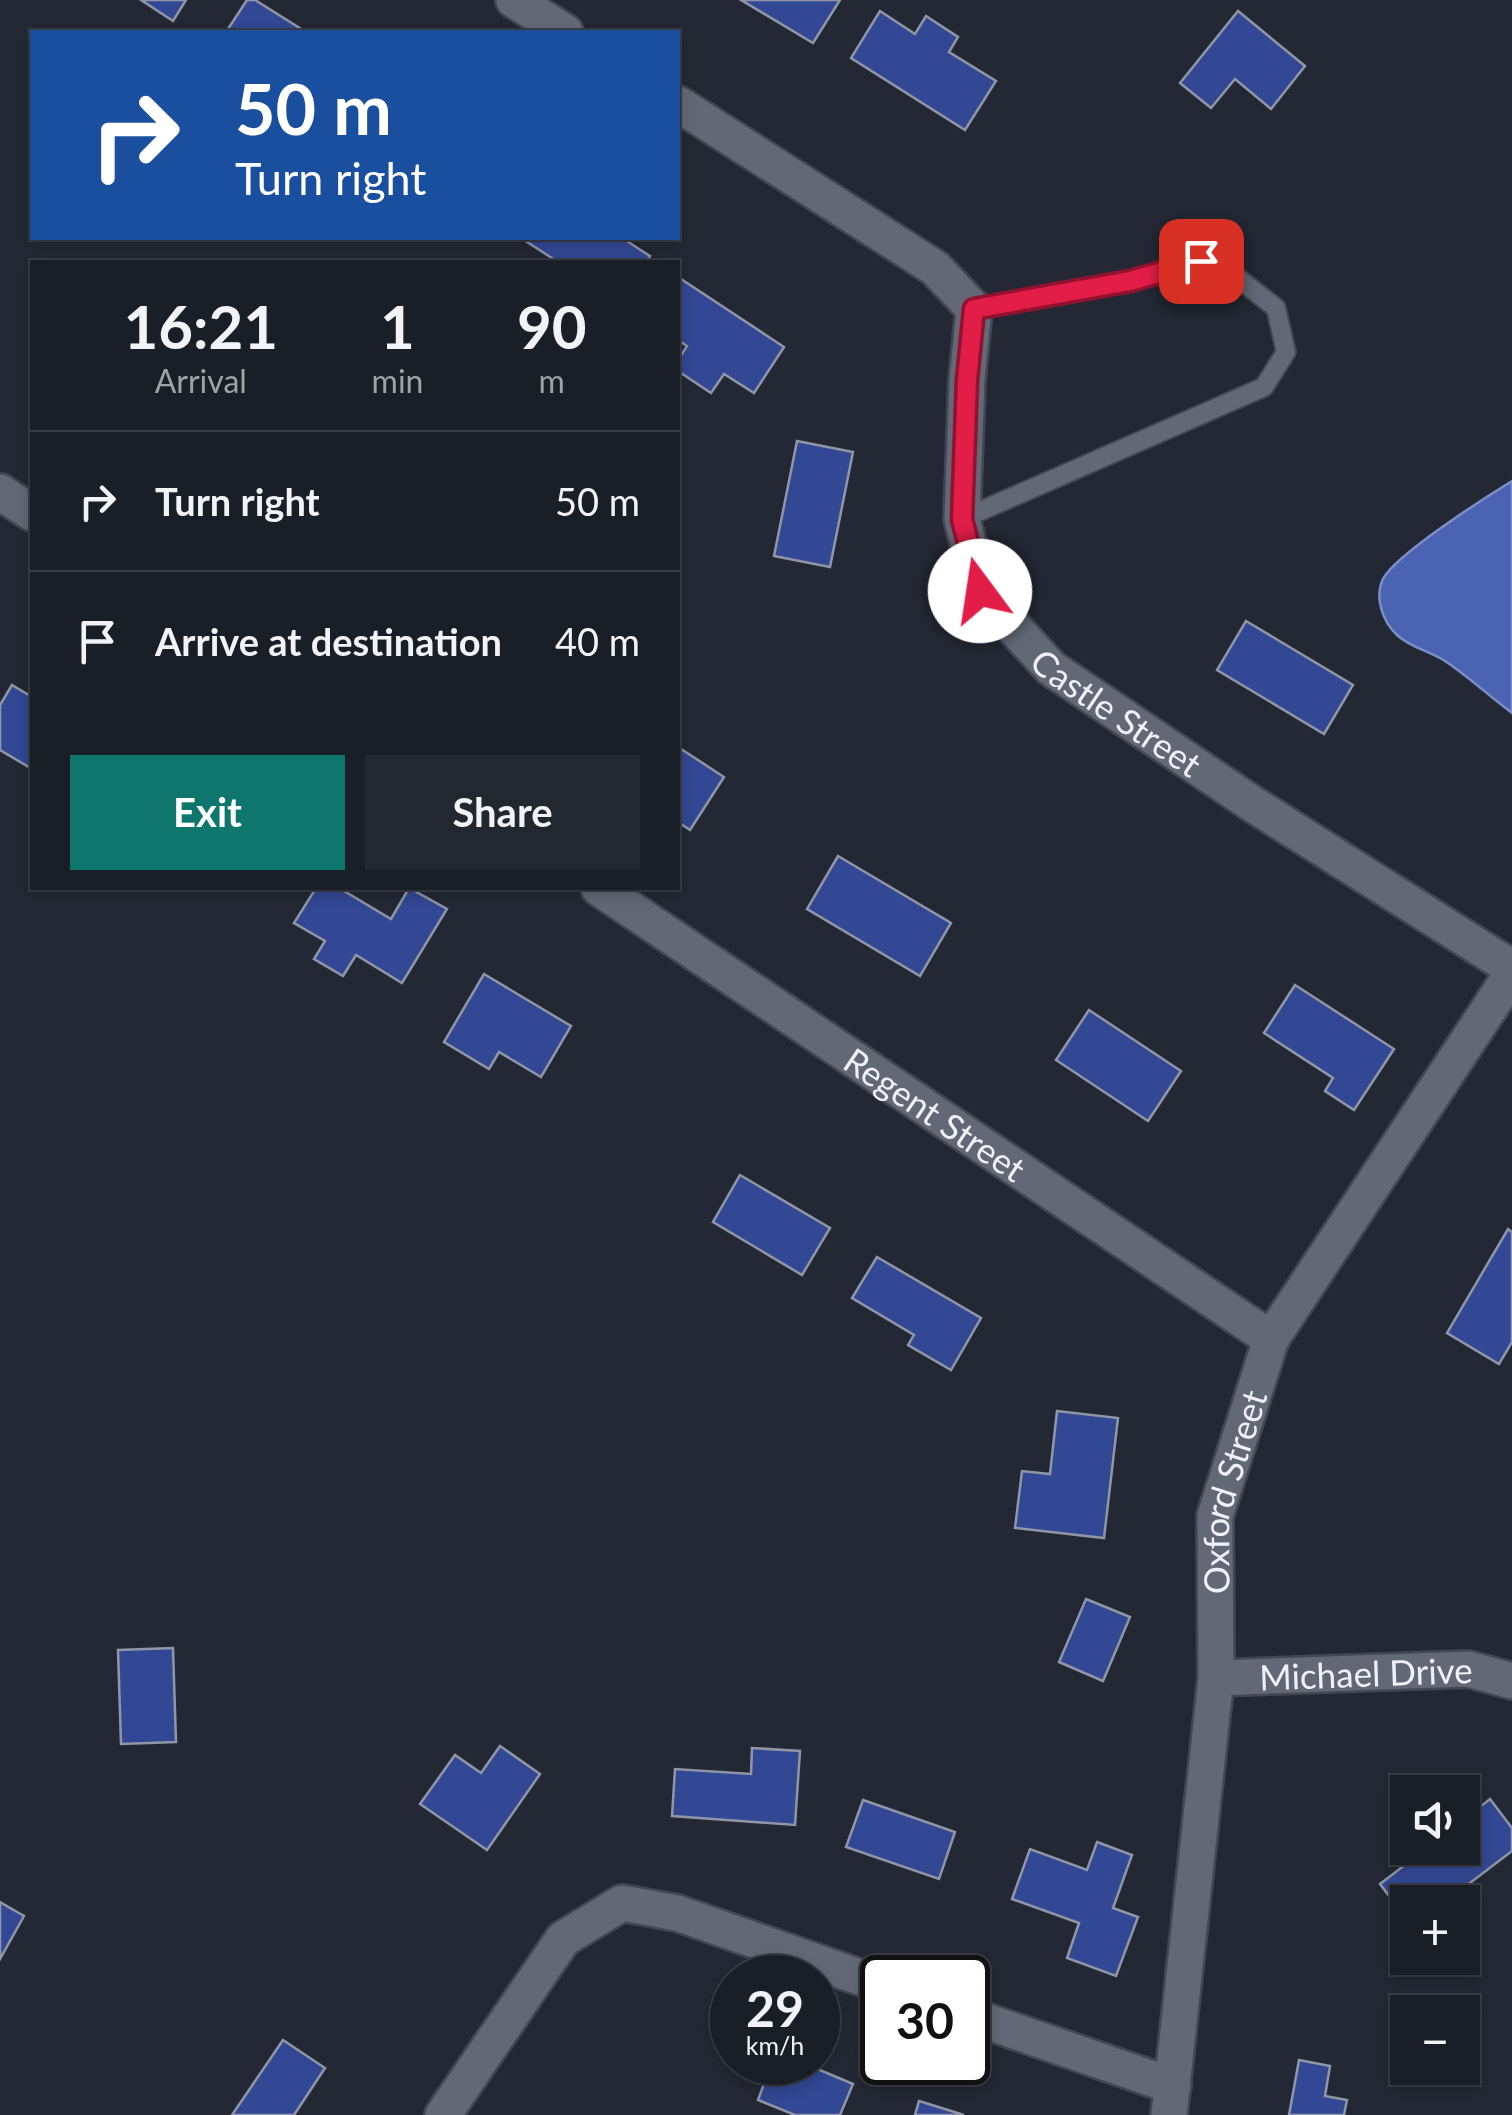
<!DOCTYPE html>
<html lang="en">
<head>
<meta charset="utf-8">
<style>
	:root { --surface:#1a1e27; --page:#23272f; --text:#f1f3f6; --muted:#9fa2a7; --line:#383c44; --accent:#0f766e }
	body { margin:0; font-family:Lato,sans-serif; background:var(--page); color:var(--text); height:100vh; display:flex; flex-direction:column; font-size:38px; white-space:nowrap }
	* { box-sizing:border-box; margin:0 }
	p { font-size:32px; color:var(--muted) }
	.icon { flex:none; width:55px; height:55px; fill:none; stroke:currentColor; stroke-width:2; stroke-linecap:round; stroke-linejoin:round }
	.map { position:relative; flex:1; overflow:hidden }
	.side { position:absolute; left:30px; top:260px; width:650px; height:630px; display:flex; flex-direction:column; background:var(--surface); border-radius:0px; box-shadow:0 5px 15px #0003,0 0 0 2px var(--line) }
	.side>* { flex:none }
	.banner { position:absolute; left:30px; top:30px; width:650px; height:210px; border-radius:0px; box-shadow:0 5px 15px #0003,0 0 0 2px var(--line); background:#1a4fa0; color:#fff; overflow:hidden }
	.tools { position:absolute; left:1390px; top:1775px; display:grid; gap:20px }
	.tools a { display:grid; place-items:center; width:90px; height:90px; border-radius:0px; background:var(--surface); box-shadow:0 5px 15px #0003,0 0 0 2px var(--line); font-size:50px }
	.speed { position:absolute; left:710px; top:1955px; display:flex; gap:20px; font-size:50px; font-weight:700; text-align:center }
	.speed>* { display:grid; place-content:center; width:130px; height:130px; border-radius:50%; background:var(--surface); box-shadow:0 5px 15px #0003,0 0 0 2px var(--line); line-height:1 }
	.speed small { font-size:25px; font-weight:400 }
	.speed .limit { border:5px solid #111; border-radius:15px; background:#fff; color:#111 }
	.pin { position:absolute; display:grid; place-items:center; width:85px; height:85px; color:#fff; margin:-42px; border-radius:20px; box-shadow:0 5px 15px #0006 }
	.me { position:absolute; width:110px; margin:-55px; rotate:346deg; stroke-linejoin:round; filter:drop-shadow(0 0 8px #0008) }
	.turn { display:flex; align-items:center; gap:35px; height:210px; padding:0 40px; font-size:45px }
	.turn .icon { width:130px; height:130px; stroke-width:2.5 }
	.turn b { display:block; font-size:70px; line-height:85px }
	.eta { display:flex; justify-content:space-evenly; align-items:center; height:170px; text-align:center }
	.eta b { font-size:60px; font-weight:700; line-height:70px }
	.primary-button { display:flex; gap:20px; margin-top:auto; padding:20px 40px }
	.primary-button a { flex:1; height:115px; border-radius:0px; background:var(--accent); color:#fff; font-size:40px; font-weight:700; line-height:115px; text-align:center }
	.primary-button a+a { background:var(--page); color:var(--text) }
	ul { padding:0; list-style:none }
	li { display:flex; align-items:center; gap:30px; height:140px; padding:0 40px; border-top:2px solid var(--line) }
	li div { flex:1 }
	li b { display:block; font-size:38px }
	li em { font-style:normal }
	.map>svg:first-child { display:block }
	.water { fill:#4b63b3; stroke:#7c8ec8; stroke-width:2.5 }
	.building { fill:#324894; stroke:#9096a6; stroke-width:2.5 }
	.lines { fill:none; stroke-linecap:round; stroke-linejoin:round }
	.service-casing { stroke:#434751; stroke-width:22 }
	.minor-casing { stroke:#434751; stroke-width:40 }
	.service { stroke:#636876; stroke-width:18 }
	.minor { stroke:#636876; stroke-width:35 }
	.route-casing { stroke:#92132f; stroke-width:25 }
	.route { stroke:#e11d48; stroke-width:18 }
	.labels { text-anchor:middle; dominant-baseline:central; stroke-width:10; stroke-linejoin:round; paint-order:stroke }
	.street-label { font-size:35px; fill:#eef1fa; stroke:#0f1116 }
</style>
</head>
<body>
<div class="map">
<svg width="1512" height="2115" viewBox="0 0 1512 2115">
	<rect width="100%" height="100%" fill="#232834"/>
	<path class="water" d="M 1512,481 L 1512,713 C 1489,696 1469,677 1445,661 C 1430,651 1411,648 1397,635 C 1383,622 1374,598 1383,579 C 1395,555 1486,497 1512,481 Z"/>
	<g class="building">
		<polygon points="141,0 186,0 173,21"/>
		<polygon points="247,0 255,0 306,32 226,32"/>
		<polygon points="741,0 840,0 813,43"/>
		<polygon points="880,11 915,34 926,16 958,37 949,52 996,81 965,130 851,58"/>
		<polygon points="1238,11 1305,66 1271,109 1235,79 1211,108 1180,83"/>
		<polygon points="521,238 622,238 650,256 646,262 558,262"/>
		<polygon points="678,277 784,347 754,393 724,374 711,393 678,371 678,360 687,346 678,340"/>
		<polygon points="797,441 853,452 830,567 774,556"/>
		<polygon points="1246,621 1353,685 1324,734 1217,670"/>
		<polygon points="12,685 32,697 32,769 0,750 0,705"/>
		<polygon points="678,747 724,777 690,830 678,822"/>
		<polygon points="838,856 951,923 920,976 807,909"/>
		<polygon points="316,888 339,888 391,919 409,888 447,909 402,983 356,955 343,976 314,959 325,941 294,923"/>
		<polygon points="484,974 571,1026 541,1077 499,1052 489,1069 444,1042"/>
		<polygon points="1295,985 1394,1049 1354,1110 1325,1091 1333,1078 1264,1033"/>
		<polygon points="1089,1010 1181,1071 1148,1121 1056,1060"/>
		<polygon points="740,1175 830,1228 802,1275 713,1222"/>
		<polygon points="1508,1229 1512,1232 1512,1342 1499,1364 1447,1333"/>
		<polygon points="877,1257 981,1318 951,1370 908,1345 914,1335 852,1298"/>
		<polygon points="1057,1411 1118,1418 1104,1538 1015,1528 1022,1471 1050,1474"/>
		<polygon points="1086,1599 1130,1617 1103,1681 1059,1662"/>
		<polygon points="173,1648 176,1742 121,1744 118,1650"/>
		<polygon points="500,1746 540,1774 487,1850 420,1804 455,1755 481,1773"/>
		<polygon points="752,1748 800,1751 795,1825 672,1816 675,1769 751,1774"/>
		<polygon points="1490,1799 1512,1828 1512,1851 1445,1902 1408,1902 1408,1921 1380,1884 1427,1848 1462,1848 1462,1821"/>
		<polygon points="863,1800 955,1832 939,1879 846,1847"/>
		<polygon points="1097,1842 1132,1855 1113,1908 1138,1917 1116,1976 1067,1958 1079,1923 1012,1899 1030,1849 1087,1870"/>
		<polygon points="0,1902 24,1916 0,1959"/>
		<polygon points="283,2040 325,2068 294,2115 232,2115"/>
		<polygon points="1299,2060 1330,2066 1325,2096 1347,2100 1344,2115 1289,2115"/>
		<polygon points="772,2062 801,2062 853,2084 840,2115 795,2115 758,2100"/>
		<polygon points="919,2101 964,2115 915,2115"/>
	</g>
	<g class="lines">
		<defs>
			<polyline id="service" points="962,519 1264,387 1286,352 1276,308 1234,275 1201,261 1131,281 974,309"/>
			<g id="minor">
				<polyline points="514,0 565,32"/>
				<path id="s1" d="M 678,104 L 935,268 L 974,309 L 967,380 L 962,519 L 980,591 L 1051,668 L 1251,803 L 1512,968"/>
				<polyline points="0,492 32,513"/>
				<path id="s2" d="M 599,888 L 1271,1339"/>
				<path id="s3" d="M 1216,1678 L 1468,1669 L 1512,1681"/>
				<polyline points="968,2015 1173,2086"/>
				<polyline points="443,2115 563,1939 622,1903 677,1913 882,1985"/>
				<path id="s4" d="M 1169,2115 L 1216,1678 L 1215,1516 L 1271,1339 L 1512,974"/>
			</g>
		</defs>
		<use href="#service" class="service-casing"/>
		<use href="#minor" class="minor-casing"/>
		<use href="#service" class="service"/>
		<use href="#minor" class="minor"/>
	</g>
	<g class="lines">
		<defs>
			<polyline id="route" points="980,591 962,519 967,380 974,309 1130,281 1201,261"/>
		</defs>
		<use href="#route" class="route-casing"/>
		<use href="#route" class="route"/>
	</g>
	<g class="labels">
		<g class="street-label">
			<text stroke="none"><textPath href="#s1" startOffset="830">Castle Street</textPath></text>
			<text stroke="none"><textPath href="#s2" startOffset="405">Regent Street</textPath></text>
			<text stroke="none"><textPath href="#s4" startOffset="628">Oxford Street</textPath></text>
			<text stroke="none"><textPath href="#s3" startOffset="150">Michael Drive</textPath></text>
		</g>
	</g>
</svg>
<div class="tools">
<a><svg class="icon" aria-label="sound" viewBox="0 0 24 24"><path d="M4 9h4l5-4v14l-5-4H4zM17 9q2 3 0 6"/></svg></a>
<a>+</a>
<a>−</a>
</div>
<div class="speed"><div>29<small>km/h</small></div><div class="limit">30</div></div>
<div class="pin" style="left:1201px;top:261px;background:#d93025"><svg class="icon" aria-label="arrive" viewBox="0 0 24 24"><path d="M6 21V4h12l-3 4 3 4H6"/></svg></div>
<svg class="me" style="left:980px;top:591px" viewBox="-20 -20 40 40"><circle r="19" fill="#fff"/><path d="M0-13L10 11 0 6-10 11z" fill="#e11d48"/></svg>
<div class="banner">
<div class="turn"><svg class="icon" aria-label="right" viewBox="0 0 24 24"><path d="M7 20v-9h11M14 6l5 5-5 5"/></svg><div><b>50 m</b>Turn right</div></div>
</div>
<section class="side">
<div class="eta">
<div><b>16:21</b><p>Arrival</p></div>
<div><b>1</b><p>min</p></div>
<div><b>90</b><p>m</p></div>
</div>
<ul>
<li><svg class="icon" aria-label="right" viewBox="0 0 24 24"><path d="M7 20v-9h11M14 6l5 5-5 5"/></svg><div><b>Turn right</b></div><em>50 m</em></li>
<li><svg class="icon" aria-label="arrive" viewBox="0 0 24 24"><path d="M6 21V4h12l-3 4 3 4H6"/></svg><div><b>Arrive at destination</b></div><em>40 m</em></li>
</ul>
<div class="primary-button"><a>Exit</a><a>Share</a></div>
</section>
</div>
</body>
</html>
